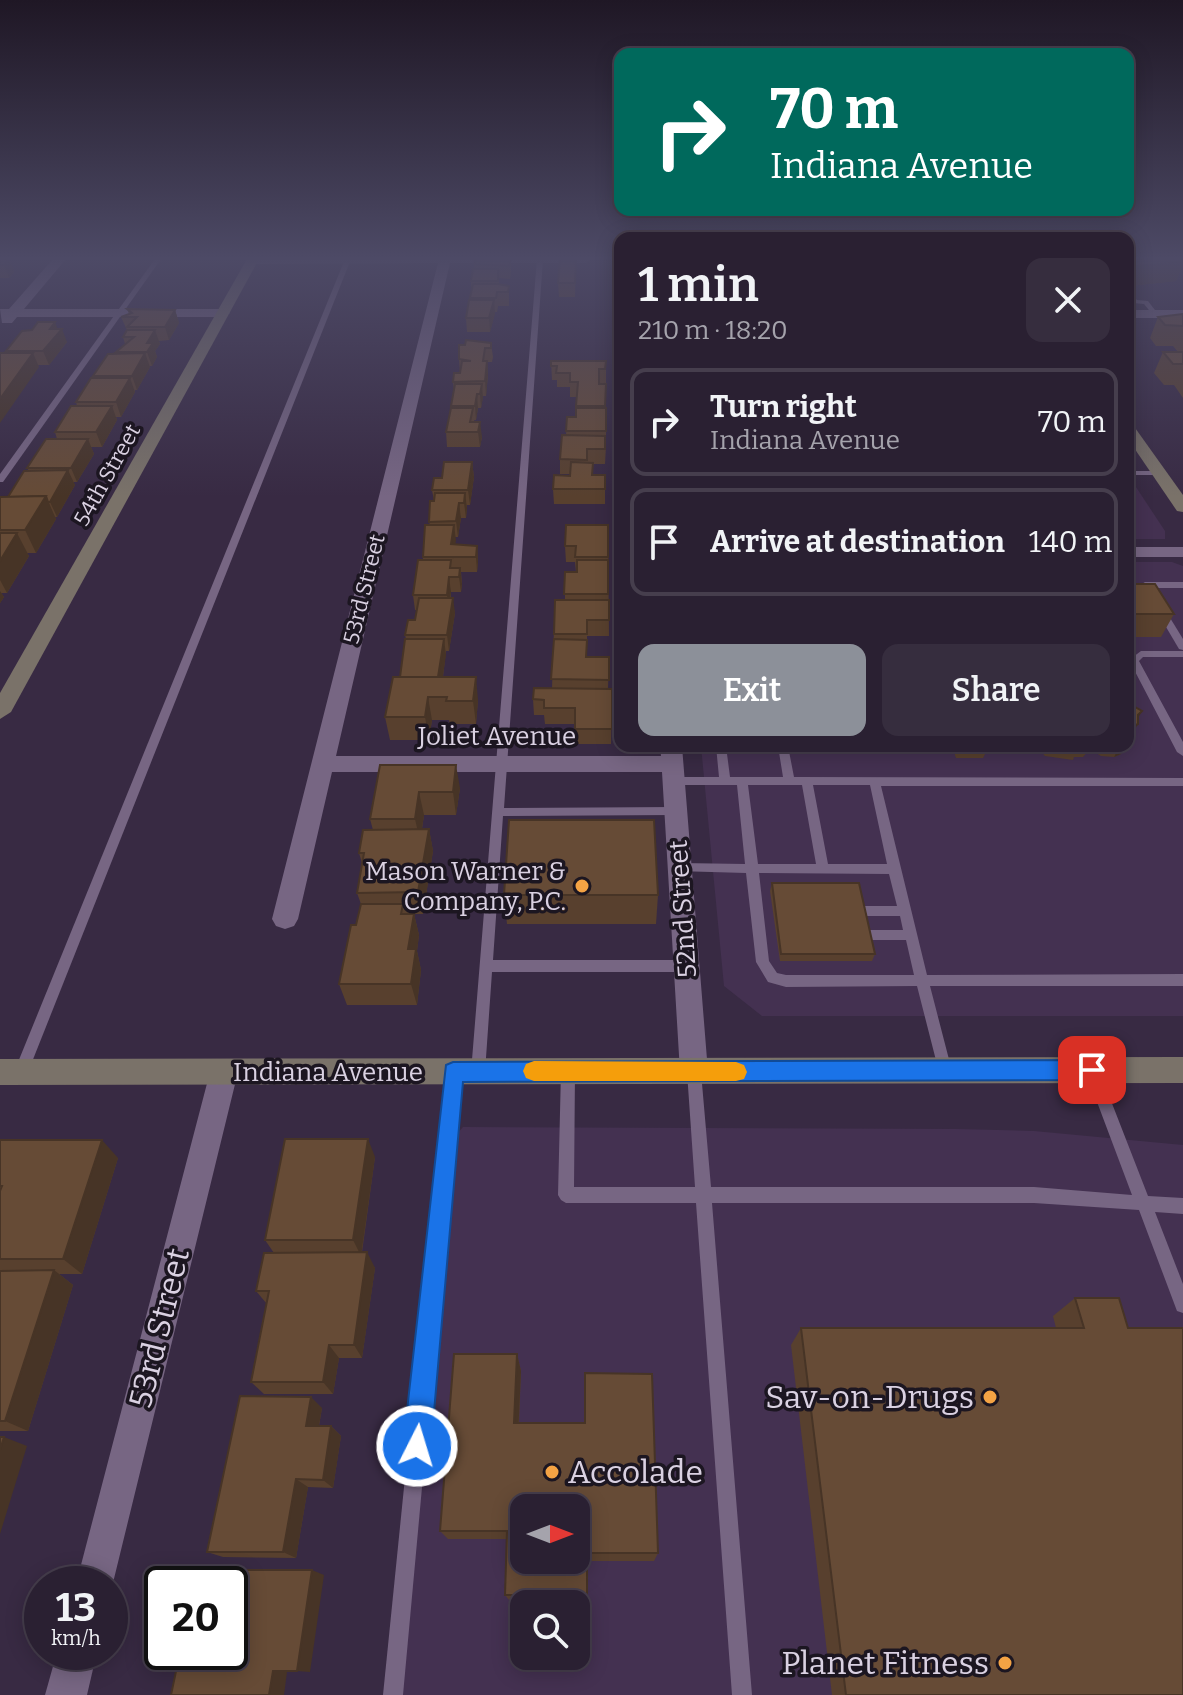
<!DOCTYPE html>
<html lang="en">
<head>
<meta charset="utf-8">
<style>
	:root { --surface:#2a2032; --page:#362d3e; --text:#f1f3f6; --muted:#a5a3ac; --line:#463e4d; --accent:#8c9099 }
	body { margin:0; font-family:Bitter,serif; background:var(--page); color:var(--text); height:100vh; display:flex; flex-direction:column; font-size:30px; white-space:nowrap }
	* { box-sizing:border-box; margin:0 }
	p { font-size:26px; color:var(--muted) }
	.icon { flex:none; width:44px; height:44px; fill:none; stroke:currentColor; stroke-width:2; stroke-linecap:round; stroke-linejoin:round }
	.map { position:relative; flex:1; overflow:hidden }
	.panel { position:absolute; left:614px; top:232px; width:520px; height:520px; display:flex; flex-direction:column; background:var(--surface); border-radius:16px; box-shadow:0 4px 20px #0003,0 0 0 2px var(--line) }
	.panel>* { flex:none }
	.guide { position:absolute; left:614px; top:48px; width:520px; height:168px; border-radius:16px; box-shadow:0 4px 20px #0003,0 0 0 2px var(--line); background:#00695c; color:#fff; overflow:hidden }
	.needle { width:52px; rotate:90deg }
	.tools { position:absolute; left:510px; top:1494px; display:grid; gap:16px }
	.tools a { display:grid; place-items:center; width:80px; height:80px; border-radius:16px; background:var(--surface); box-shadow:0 4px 20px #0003,0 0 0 2px var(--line); font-size:40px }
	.speed { position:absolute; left:24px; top:1566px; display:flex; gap:16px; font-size:40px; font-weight:700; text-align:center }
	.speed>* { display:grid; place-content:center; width:104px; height:104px; border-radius:50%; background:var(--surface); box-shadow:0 4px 20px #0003,0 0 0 2px var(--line); line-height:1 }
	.speed small { font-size:20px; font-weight:400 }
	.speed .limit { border:4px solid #111; border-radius:12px; background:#fff; color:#111 }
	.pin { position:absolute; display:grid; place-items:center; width:68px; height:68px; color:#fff; margin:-34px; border-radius:16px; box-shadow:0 4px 12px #0006 }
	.me { position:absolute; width:88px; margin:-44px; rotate:5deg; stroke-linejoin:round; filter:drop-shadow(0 0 6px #0008) }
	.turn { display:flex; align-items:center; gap:28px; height:168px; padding:0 24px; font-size:36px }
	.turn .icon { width:104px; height:104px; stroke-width:2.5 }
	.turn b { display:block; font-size:56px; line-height:68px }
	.round { display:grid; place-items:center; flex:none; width:84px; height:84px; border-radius:16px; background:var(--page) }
	.overview { display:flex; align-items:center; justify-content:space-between; height:136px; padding:0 24px }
	h1 { font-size:48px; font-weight:600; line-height:60px }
	.cta { display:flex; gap:16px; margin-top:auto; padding:16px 24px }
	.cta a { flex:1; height:92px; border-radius:16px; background:var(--accent); color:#fff; font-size:32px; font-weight:600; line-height:92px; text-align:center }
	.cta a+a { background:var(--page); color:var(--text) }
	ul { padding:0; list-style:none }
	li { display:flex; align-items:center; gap:24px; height:108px; margin:0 16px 12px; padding:0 8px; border:4px solid var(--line); border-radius:16px }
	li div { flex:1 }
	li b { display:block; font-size:30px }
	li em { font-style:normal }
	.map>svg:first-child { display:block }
	.built { fill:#443151; fill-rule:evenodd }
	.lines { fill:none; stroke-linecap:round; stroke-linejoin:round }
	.lane { fill:#776683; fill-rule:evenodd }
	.street { fill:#776683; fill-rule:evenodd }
	.secondary { fill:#7a7269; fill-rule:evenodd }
	.wall { fill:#58402e }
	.shaded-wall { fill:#473426 }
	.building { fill:#664b36; stroke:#473426; stroke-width:2; fill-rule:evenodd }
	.route { fill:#1a73e8; stroke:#114b97; stroke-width:2 }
	.slow { fill:#f59e0b }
	.poi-dot { fill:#f4a344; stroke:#1c1621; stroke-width:3 }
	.labels { text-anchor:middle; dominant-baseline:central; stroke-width:7; stroke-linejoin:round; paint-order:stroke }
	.far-street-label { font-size:22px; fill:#dad1e2; stroke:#1c1621 }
	.street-label { font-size:26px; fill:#dad1e2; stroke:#1c1621 }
	.poi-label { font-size:26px; fill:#dad1e2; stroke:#1c1621; text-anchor:end }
	.near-street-label { font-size:32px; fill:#dad1e2; stroke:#1c1621 }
	.near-poi-label { font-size:32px; fill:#dad1e2; stroke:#1c1621; text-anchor:end }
</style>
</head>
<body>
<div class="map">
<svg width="1183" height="1695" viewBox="0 0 1183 1695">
	<rect width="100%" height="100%" fill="#382a43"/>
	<g class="built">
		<polygon points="1128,475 1165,531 1165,539 1128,539"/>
		<polygon points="1128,562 1172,562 1183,566 1183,1016 762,1016 724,986 701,746 1128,746"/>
		<path d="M 463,1127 L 956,1129 L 1034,1131 L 1183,1145 L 1183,1695 L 398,1695 L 449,1153 L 455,1136 ZM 524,1508 L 576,1508 L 576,1560 L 524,1560 ZM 524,1604 L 576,1604 L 576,1656 L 524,1656 Z"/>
	</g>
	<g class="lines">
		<g class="lane">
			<polygon points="155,259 161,259 3,482 0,482 0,474"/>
			<polygon points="345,259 351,259 28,1072 26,1077 21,1078 16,1077 14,1072"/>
			<polygon points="537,259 543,259 504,808 676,807 682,811 676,815 503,816 493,960 687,960 692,962 694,966 692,970 687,972 492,972 485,1072 483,1077 478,1078 473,1077 471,1072"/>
			<polygon points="1128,292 1137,300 1148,301 1158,314 1157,315 1153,315 1144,304 1133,303 1128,298"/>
			<polygon points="1128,445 1141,445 1145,447 1141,449 1128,449"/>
			<polygon points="1128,471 1159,471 1163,473 1159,475 1128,475"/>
			<polygon points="1145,582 1183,582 1183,588 1152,588 1147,591 1144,590 1140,585"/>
			<polygon points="1161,607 1164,608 1183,639 1183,650 1179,649 1156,610"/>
			<polygon points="1141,651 1183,651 1183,657 1143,657 1139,661 1183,742 1183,756 1177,752 1129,660"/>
			<path d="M 716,746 L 726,746 L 730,777 L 783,777 L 778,746 L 788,746 L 794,777 L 1183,778 L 1183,786 L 881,786 L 927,975 L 1183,974 L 1183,986 L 930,986 L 952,1071 L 950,1076 L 945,1077 L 940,1076 L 917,986 L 786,987 L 768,982 L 756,962 L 746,873 L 676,871 L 674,868 L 676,865 L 680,863 L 745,864 L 737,785 L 674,785 L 668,781 L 674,777 L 719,777 ZM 748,785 L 802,785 L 816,864 L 758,864 ZM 813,785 L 870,785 L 887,864 L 828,864 ZM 759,873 L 889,874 L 897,906 L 861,906 L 857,907 L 855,911 L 857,915 L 861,916 L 900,916 L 903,930 L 866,930 L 861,931 L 860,935 L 861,939 L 866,940 L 906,940 L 914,975 L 786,975 L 777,973 L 769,961 Z"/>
			<polygon points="1092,1064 1097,1065 1099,1070 1148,1196 1183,1198 1183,1214 1155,1212 1183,1284 1183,1313 1177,1311 1139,1210 1034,1203 712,1203 752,1695 732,1695 696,1203 566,1203 561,1200 558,1195 561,1071 563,1066 568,1065 573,1066 575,1071 574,1187 695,1187 687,1072 689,1067 694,1066 699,1067 701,1072 711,1187 1034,1187 1132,1195 1085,1070 1087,1065"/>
			<polygon points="453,1066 458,1067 460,1072 403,1695 383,1695 446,1072 448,1067"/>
		</g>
		<g class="street">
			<polygon points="53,259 66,259 24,309 223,309 230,313 223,317 17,317 12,323 2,323 0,309 9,309"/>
			<polygon points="247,259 592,259 586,263 450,263 336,756 661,756 660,746 682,746 708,1072 704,1081 694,1085 684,1081 680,1072 662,772 332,772 298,919 294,926 285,929 276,926 272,919 438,263 253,264"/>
			<rect x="1128" y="310" width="55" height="8"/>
			<rect x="1128" y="547" width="55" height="10"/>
			<polygon points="224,1059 234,1063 238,1072 110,1595 110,1584 76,1584 210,1072 214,1063"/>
			<polygon points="57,1652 97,1652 87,1695 45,1695"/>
		</g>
		<g class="secondary">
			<polygon points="247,259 259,259 11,712 0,719 0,693"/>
			<polygon points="1128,423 1133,425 1183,495 1183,512 1177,511 1128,439"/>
			<polygon points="1183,1057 1183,1083 0,1085 0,1059"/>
		</g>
	</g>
	<g class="wall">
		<polygon points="0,259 9,259 14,272 9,278 0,278"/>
		<polygon points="511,259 511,272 510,279 499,278 499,284 509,286 509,306 498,306 497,312 495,312 490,332 467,332 466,318 471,300 471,281 474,269 474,264"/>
		<polygon points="576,259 575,297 559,297 558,283"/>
		<polygon points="1128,259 1183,259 1183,265 1176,281 1129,286"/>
		<polygon points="127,309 175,310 179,323 169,340 159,341 160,344 155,351 157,357 152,366 149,366 150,367 137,390 135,390 135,392 121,417 116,417 117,420 102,447 91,447 94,454 77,482 73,482 75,485 57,517 55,517 56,519 36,553 27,553 29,556 7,593 1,593 4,597 0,603 0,497 8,497 29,471 27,468 57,439 55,432 77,406 76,402 94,378 93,376 117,354 116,352 125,344 123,337 127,330 121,317 129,314"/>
		<polygon points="1183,314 1183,398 1174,385 1164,385 1154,373 1163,352 1178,352 1173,346 1156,346 1150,338 1158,317"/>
		<polygon points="57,329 67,342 49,365 38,365 39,367 7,353 6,351"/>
		<polygon points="491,343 493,357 492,362 487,362 488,375 486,396 483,396 481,408 478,408 476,420 474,420 482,437 480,447 447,447 446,432 454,390 453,382 460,373 459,359"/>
		<polygon points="551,361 606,361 606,446 605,464 593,464 593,475 605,475 605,504 554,504 553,489 570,476 570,474 560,474 560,459 566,435 567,417 576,417 577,397 570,397 570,387 557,387 557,380 552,380"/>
		<polygon points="472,462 474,477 470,505 467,505 466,518 461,518 458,537 455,537 455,544 477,546 478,562 477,572 461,572 462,584 461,592 451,592 451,598 455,613 449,651 446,651 443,677 478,700 476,724 450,724 449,720 432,720 429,740 390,740 385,717 400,677 406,639 405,635 415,620 417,610 415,610 413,595 423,560 423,557 434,501 432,490 442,478"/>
		<polygon points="608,525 609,636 587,636 587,657 609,657 608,689 612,689 611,744 575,744 575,724 545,724 544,715 534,715 533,699 552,688 555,600 565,600 565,572 576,572 575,562 566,562 565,546"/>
		<polygon points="1128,584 1174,614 1161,637 1130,637 1132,640 1128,647"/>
		<polygon points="826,746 1017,746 988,748 983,758 956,758 953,749 826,749"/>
		<polygon points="1036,746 1125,746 1121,754 1114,757 1101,756 1090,749 1083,757 1074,757 1073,760 1045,756"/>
		<polygon points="380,765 460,788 456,815 424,815 422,829 429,829 433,851 423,914 414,914 419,935 417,951 421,970 417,1005 347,1005 339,984 356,925 361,904 357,893 362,863 359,853 373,830 370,819"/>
		<polygon points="772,883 875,954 872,961 780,961 770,891"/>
		<polygon points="504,895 658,895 656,924 507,924"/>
		<polygon points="0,1140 118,1158 82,1274 59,1274 73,1285 28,1431 0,1431"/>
		<polygon points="375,1157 362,1252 375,1268 362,1358 339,1358 333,1394 264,1394 251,1382 267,1304 256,1291 274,1253 265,1240"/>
		<polygon points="1075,1298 1119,1298 1183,1695 832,1695 791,1345 801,1328 1056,1328 1053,1316"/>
		<polygon points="517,1354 521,1371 519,1423 658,1553 654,1561 588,1561 588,1600 509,1600 505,1595 507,1539 448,1539 440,1531"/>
		<polygon points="322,1408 319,1426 331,1426 341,1436 333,1488 308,1487 296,1558 223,1557 207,1552"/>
	</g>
	<g class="shaded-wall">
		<polygon points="9,259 14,272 9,278 4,265"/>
		<polygon points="1183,262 1183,265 1176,281 1129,286 1136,266"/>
		<polygon points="494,300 495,314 490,332 489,318"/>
		<polygon points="175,310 179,323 169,340 165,327"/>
		<polygon points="55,322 59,333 62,329 67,342 49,365 43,351 50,329"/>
		<polygon points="155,330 160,344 155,351 157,357 152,366 147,352 147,343"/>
		<polygon points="33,353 39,367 0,423 0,399"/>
		<polygon points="145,353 150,367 137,390 132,376"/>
		<polygon points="487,361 488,375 486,396 485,381"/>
		<polygon points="130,378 135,392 121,417 116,402"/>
		<polygon points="482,384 483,398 481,408 480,394"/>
		<polygon points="477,394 478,408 476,420 475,406"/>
		<polygon points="112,406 117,420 102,447 96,432"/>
		<polygon points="480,422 482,437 480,447 478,432"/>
		<polygon points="88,439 94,454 77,482 71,468"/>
		<polygon points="472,462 474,477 470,505 468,490"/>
		<polygon points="68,470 75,485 57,517 50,502"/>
		<polygon points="465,493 467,508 466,518 464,503"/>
		<polygon points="46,496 56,519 36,553 25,530"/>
		<polygon points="459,503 461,518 458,537 456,521"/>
		<polygon points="454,525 456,540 453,559 451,544"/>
		<polygon points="17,533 29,556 7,593 0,580 0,561"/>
		<polygon points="477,546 478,562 477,572 476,557"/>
		<polygon points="460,568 462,584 461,592 459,577"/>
		<polygon points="449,577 451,592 449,610 447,595"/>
		<polygon points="0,591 4,597 0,603"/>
		<polygon points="453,598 455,613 449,651 447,635"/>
		<polygon points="444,639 446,655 440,695 438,680"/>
		<polygon points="476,677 478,700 476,724 473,701"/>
		<polygon points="428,697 432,720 429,740 425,717"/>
		<polygon points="1142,711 1134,725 1138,724 1128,741 1128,732 1138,715"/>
		<polygon points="1120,746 1125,746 1121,754 1114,757"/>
		<polygon points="456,765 460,788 456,815 453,792"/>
		<polygon points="419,792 424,815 420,841 415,819"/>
		<polygon points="429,829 433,851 423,914 418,892"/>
		<polygon points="414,914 419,935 417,951 421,970 417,1005 411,984 408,949"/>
		<polygon points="368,1139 375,1157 361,1256 353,1240"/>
		<polygon points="102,1140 118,1158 82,1274 63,1259"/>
		<polygon points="367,1252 375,1268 362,1358 354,1345"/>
		<polygon points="54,1270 73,1285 28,1431 5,1421"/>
		<polygon points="329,1345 339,1358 333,1394 323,1382"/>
		<polygon points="517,1354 521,1371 518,1436 514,1423"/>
		<polygon points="311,1397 322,1408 317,1436 306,1426"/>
		<polygon points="331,1426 341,1436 333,1488 323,1480"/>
		<polygon points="4,1437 27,1446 0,1534 0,1450"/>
		<polygon points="296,1479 308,1487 296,1558 283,1552"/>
		<polygon points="312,1570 324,1575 310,1672 297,1671"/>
		<polygon points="273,1671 287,1672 284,1695 269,1695"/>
	</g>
	<g class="building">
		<polygon points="0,259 9,259 4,265 0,265"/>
		<polygon points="475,259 511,259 509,266 474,264"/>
		<polygon points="560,259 576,259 575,283 558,283"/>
		<polygon points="1130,259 1182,259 1183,262 1136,266"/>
		<polygon points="473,269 498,269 498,281 471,281"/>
		<polygon points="473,284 498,284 509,286 508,292 497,292 496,298 470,298"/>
		<polygon points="469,300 494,300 489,318 466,318"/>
		<polygon points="127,309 175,310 165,327 127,327 137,317 121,317 132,313"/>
		<polygon points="1183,314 1183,326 1165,325 1158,317"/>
		<polygon points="38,322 55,322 50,329 62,329 43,351 6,351 22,331 32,330"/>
		<polygon points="127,330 155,330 147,343 153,343 147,352 116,352 134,337 123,337"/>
		<polygon points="466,340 491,343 491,348 485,348 483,361 487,361 485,381 453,382 454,373 460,373 462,361 471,361 459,359 459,345 465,345"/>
		<polygon points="1163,352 1183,352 1183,364 1173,364"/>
		<polygon points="0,353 33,353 0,399"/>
		<polygon points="145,353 132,376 93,376 108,354"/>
		<polygon points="551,361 606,361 605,369 599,369 599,384 606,384 605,406 576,406 578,382 570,382 570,373 556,373 557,366 551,366"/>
		<polygon points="91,378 130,378 116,402 76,402"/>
		<polygon points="455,384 482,384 480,394 477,394 475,406 451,406"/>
		<polygon points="71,406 112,406 96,432 55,432"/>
		<polygon points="451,408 473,408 470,422 480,422 478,432 446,432"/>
		<polygon points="576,408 606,408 606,431 566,431 567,417 576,417"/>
		<polygon points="562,435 605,436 605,449 587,449 587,460 560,459"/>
		<polygon points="46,439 88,439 71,468 27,468"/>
		<polygon points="444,462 472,462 468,490 432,490 434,478 442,478"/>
		<polygon points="571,462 593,463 592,475 605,475 605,489 553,489 554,475 570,476"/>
		<polygon points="68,470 50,502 48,502 46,496 8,497 24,471"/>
		<polygon points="435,493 465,493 464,503 459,503 456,521 429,522 430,501 434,501"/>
		<polygon points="46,496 25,530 0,530 0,497"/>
		<polygon points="425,525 454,525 451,544 477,546 476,557 423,557"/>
		<polygon points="566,525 608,525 608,557 575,557 576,546 565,546"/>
		<polygon points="0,533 17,533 0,561"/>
		<polygon points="418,560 451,560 450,568 460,568 459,577 449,577 447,595 413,595"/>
		<polygon points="577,560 608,560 608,594 564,594 565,572 577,572"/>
		<polygon points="1128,584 1155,584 1174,614 1128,614"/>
		<polygon points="419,598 453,598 447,635 405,635 408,620 415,620"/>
		<polygon points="555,600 609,600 609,620 587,620 587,634 554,634"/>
		<polygon points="405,639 444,639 438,677 400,677"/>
		<polygon points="554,639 587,640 586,657 609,657 609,680 551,679"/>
		<polygon points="393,677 476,677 473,701 446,701 447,697 428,697 425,717 385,717"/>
		<polygon points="534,688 612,689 612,729 575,729 575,708 544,708 544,700 533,699"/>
		<polygon points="1128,703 1142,711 1138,715 1138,724 1131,727 1128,726"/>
		<polygon points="380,765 456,765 453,792 419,792 415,819 370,819"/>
		<polygon points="509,820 654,820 658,895 504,895"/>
		<polygon points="429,829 418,892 357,893 364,853 359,853 363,830"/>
		<polygon points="772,883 859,883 875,954 781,954"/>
		<polygon points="361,904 403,904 401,914 414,914 408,949 416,949 411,984 339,984 351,925 356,925"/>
		<polygon points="285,1139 368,1139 353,1240 265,1240"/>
		<polygon points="0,1140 102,1140 63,1259 0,1259 0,1191 2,1186 0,1186"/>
		<polygon points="367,1252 354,1345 329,1345 323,1382 251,1382 269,1291 256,1291 264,1253"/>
		<polygon points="54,1270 5,1421 0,1421 0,1271"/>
		<polygon points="1075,1298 1119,1298 1128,1328 1183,1328 1183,1695 846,1695 801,1328 1084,1328"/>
		<path d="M 454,1354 L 517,1354 L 514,1423 L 585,1423 L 585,1373 L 652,1374 L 658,1553 L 587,1553 L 587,1595 L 505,1595 L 507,1531 L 440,1531 ZM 524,1508 L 576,1508 L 576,1560 L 524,1560 Z"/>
		<polygon points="240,1396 311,1397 306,1426 331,1426 323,1480 296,1479 283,1552 207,1552"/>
		<polygon points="0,1437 4,1437 0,1450"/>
		<polygon points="220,1570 312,1570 297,1671 273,1671 269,1695 171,1695 179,1657 202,1657 203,1652 230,1652 230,1584 217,1584"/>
	</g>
	<linearGradient id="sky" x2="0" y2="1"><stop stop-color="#1f1725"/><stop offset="0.52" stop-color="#4d4a66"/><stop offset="1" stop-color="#4d4a66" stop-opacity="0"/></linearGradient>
	<rect width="1183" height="497" fill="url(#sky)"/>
	<polygon class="route" points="1092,1060 1099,1063 1102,1070 1099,1077 1092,1080 463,1082 431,1446 427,1455 417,1459 407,1455 403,1446 446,1065 453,1062"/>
	<polygon class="slow" points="534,1061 736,1062 744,1065 747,1072 744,1079 736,1081 534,1081 526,1078 523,1071 526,1064"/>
	<g class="poi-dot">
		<circle cx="582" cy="886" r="8"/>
		<circle cx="990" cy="1397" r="8"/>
		<circle cx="552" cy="1472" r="8"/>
		<circle cx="1005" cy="1663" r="8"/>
	</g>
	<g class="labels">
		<g class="far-street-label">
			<text transform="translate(107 475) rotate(-61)">54th Street</text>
			<text transform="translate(364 589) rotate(-76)">53rd Street</text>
		</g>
		<g class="street-label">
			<text x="497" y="736">Joliet Avenue</text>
			<text transform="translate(683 909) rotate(-94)">52nd Street</text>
			<text x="328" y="1072">Indiana Avenue</text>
		</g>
		<g class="poi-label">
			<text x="566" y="871">Mason Warner &amp;<tspan x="566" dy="30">Company, P.C.</tspan></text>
		</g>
		<g class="near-street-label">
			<text transform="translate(159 1328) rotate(-76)">53rd Street</text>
		</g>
		<g class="near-poi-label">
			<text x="974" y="1397">Sav-on-Drugs</text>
			<text x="568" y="1472" text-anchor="start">Accolade</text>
			<text x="989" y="1663">Planet Fitness</text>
		</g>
	</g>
</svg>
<div class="tools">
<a><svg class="needle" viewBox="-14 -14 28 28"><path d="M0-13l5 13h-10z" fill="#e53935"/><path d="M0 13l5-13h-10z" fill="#a5a3ac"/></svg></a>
<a><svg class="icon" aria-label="search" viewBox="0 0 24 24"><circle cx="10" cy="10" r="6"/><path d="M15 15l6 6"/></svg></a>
</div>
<div class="speed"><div>13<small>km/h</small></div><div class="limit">20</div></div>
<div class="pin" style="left:1092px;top:1070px;background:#d93025"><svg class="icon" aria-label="arrive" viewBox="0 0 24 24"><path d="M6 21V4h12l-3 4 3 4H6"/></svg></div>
<svg class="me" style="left:417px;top:1446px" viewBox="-20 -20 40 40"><circle r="17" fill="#1a73e8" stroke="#fff" stroke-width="3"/><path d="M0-11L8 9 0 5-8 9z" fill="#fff"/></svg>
<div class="guide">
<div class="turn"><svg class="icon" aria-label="right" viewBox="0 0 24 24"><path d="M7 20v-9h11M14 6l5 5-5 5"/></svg><div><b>70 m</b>Indiana Avenue</div></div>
</div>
<section class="panel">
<div class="overview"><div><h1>1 min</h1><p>210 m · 18:20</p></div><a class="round"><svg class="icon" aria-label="close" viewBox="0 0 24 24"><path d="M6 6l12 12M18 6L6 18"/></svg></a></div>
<ul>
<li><svg class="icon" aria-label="right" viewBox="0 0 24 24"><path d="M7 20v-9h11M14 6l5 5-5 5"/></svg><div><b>Turn right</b><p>Indiana Avenue</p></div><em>70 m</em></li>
<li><svg class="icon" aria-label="arrive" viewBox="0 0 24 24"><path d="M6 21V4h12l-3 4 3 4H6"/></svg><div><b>Arrive at destination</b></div><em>140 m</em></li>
</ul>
<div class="cta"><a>Exit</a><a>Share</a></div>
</section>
</div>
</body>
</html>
